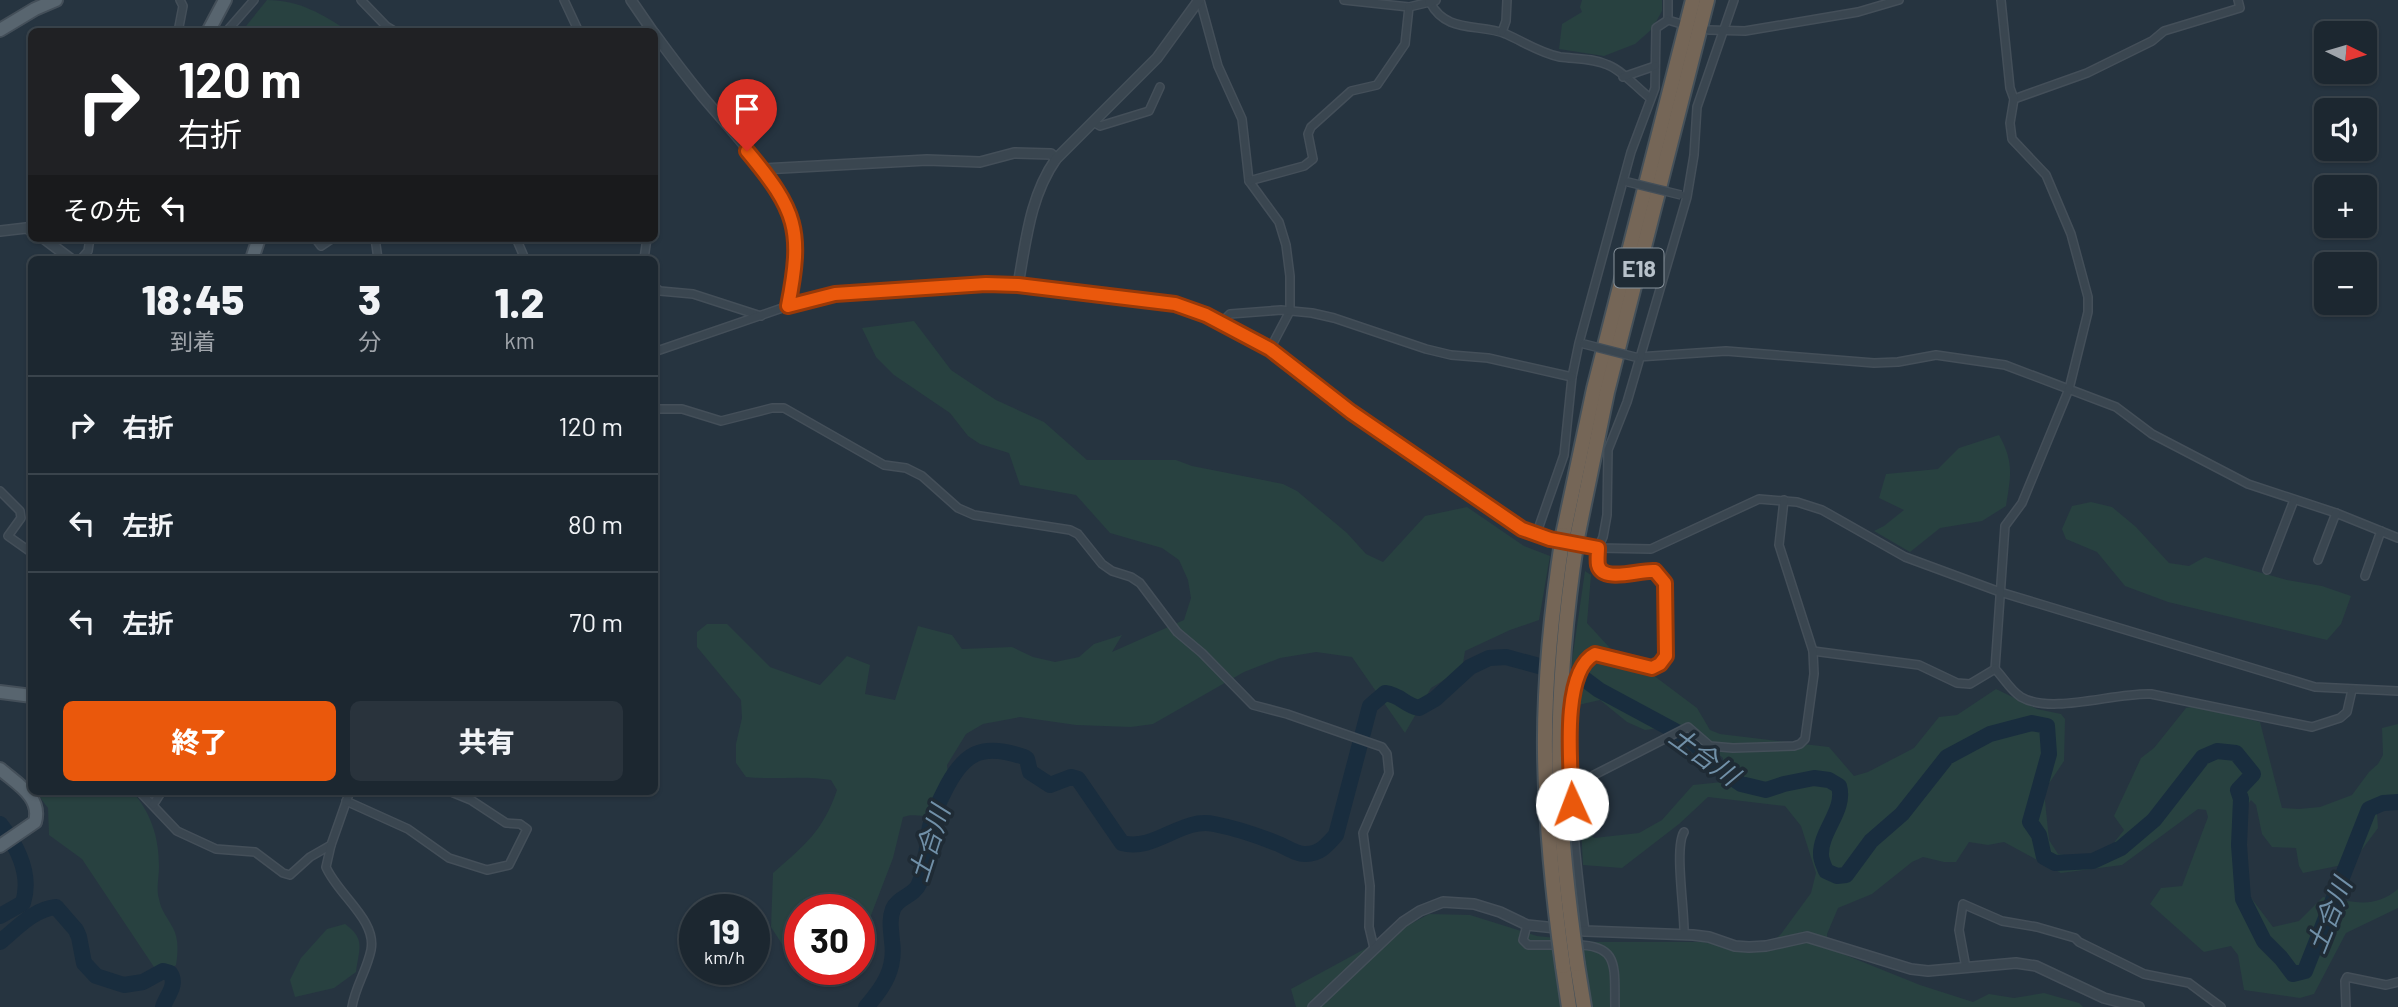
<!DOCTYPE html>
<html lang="ja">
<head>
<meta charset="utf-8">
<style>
	:root { --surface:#1c2730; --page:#29333c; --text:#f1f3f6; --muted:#a0a5ab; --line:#3a444c; --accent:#ea580c }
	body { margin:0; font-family:Barlow,"Noto Sans JP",sans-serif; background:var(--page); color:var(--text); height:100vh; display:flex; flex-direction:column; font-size:26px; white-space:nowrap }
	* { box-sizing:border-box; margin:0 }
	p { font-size:23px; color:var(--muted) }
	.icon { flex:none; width:38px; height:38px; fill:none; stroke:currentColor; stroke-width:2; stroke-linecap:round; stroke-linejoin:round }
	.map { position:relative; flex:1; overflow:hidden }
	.panel { position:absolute; left:28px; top:256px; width:630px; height:539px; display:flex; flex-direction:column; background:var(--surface); border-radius:10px; box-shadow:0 2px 5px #0004,0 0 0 2px var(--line) }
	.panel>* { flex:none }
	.top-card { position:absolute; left:28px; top:28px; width:630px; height:214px; border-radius:10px; box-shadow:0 2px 5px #0004,0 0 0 2px var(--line); background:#202124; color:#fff; overflow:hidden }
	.needle { width:46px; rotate:95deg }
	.tools { position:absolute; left:2314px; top:21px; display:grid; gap:14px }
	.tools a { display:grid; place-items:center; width:63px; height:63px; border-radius:10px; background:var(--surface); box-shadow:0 2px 5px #0004,0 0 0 2px var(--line); font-size:35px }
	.speed { position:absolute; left:679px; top:894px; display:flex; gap:14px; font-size:35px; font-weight:700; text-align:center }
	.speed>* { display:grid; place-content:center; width:91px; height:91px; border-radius:50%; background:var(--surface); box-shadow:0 2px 5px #0004,0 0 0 2px var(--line); line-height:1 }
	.speed small { font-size:18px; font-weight:400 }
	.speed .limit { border:10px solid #d22; background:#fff; color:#111 }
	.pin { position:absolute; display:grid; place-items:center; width:60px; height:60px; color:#fff; margin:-72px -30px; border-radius:50% 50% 50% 0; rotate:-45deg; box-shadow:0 0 7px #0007 }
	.pin .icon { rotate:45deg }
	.me { position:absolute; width:77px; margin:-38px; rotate:358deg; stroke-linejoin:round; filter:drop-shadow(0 0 5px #0008) }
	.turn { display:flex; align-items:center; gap:24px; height:147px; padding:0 35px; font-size:32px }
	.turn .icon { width:91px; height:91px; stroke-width:2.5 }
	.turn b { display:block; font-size:49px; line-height:60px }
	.then { display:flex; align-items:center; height:66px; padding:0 35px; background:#0003; gap:14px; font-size:26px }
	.eta { display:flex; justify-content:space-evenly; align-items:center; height:119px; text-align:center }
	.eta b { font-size:42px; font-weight:800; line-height:49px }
	.cta { display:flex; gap:14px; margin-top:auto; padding:14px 35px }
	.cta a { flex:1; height:80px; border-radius:10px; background:var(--accent); color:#fff; font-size:28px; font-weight:800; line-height:80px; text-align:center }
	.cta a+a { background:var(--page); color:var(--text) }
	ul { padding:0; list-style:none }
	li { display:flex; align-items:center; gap:21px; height:98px; padding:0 35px; border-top:2px solid var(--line) }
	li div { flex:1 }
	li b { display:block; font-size:26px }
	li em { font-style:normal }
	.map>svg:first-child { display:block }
	.green { fill:#284140 }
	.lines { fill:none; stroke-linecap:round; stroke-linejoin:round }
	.river { stroke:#192d3e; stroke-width:16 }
	.minor-casing { stroke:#444f59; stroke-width:10 }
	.tertiary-casing { stroke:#444f59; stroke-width:12 }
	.primary-casing { stroke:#444f59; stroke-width:16 }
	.motorway-casing { stroke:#45515a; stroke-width:18 }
	.minor { stroke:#3a4650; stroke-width:7 }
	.tertiary { stroke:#3a4650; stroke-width:9 }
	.primary { stroke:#58656f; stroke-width:12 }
	.motorway { stroke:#756657; stroke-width:14 }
	.minor-bridge-casing { stroke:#444f59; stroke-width:10; stroke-linecap:butt }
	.motorway-bridge-casing { stroke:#45515a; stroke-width:18; stroke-linecap:butt }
	.minor-bridge { stroke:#3a4650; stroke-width:7 }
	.motorway-bridge { stroke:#756657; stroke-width:14 }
	.route-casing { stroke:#983908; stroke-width:18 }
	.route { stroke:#ea580c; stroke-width:12 }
	.labels { text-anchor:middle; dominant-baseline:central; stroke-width:7; stroke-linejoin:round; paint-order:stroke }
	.shield { fill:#1f2b35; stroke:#89949d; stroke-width:2 }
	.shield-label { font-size:23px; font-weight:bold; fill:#b7c1ca }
	.water-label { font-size:26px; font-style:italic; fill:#7190a8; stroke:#1f2b35 }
</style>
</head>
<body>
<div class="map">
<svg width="2398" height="1007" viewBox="0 0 2398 1007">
	<rect width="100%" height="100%" fill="#263440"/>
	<g class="green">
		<path d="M 267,0 C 299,0 322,14 348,31 L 242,31 Z"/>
		<polygon points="1582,0 1662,0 1662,11 1652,29 1635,44 1604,56 1559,49 1562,24 1582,12 1580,7"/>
		<path d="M 914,321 L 951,370 L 996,400 L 1044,422 L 1087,460 L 1176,460 L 1192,466 L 1283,484 L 1297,491 L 1347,533 L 1366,554 L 1383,562 L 1425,516 L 1467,507 L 1524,546 L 1550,556 L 1539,620 L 1510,630 L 1465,651 L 1462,669 L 1431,688 L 1405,733 L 1352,657 L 1316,652 L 1280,658 L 1244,672 L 1153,724 L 1131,727 L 1076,725 L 1020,717 L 983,724 L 966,734 L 947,765 L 950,797 L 942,814 C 925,820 919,812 903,817 L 893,858 L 863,936 L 859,940 L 859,910 L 800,910 L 800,970 L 831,970 L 825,976 L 811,975 L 798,969 L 771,927 L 773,873 C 805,845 823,831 837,790 L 831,780 C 803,775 775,780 746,777 L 736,763 L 736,744 L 742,718 L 741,700 L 697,647 L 697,632 L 707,624 L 727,624 L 770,667 L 820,685 L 847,656 L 870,665 L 865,694 L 895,700 L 918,626 L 952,635 L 962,649 L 1012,647 L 1033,657 L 1055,662 L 1079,657 L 1094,644 L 1122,635 L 1112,652 L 1184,620 L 1191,598 L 1188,580 L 1179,560 L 1162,548 L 1110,533 L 1076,495 L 1020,485 L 1009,453 L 980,444 L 968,436 L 950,413 L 894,375 L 876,357 L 862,328 Z"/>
		<path d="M 1999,435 C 2014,462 2011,475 2006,506 L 1982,521 L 1940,528 L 1910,552 L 1874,531 L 1884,526 L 1904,510 L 1879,498 L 1886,474 L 1938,469 L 1959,448 Z"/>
		<polygon points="2091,502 2112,507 2136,527 2169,563 2189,566 2205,557 2287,580 2322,586 2351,596 2341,624 2327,640 2168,602 2125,586 2097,552 2066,539 2062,529 2072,506"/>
		<path d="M 1585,571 L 1591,575 L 1587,623 L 1630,670 L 1653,675 L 1697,708 L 1710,730 L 1720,734 L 1829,747 L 1854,776 L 1868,772 L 1914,748 L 1939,717 L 1957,715 L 1996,689 L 2037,709 L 2061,714 L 2065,719 L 2064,761 L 2044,791 L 2049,840 L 2058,854 L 2079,857 L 2109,849 L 2124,830 L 2114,816 L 2141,758 L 2154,748 L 2186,708 L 2195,706 L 2260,722 L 2282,808 L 2299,809 L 2320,807 L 2352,795 L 2369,772 L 2378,764 L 2383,755 L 2382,728 L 2398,724 L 2398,797 L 2377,813 L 2378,828 L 2352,863 L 2303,873 L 2299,866 L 2296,848 L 2272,847 L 2262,834 L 2256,805 L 2251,800 L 2247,806 L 2246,891 L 2273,927 L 2299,921 L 2323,897 C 2353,901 2373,910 2398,889 L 2398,908 L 2346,933 L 2314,994 L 2300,998 L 2244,990 L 2238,955 L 2231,946 L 2204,952 L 2150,904 L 2161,888 L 2182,886 L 2208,817 L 2206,810 L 2198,809 L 2122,865 L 2061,873 L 2004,842 L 1988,845 L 1969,842 L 1956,862 L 1944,862 L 1923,857 L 1912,862 L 1872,894 L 1838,908 L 1827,934 L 1828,948 L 1920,985 L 1973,1002 L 1989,994 L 2014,998 L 2044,993 L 2079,1003 L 2083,1007 L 1296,1007 L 1291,989 L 1429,914 L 1470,915 L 1537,936 L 1596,942 L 1703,942 L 1763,951 L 1781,934 L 1811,893 L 1816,873 L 1801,826 L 1785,806 L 1708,797 L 1679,824 L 1622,868 L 1583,865 L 1581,827 L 1585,828 L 1594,838 L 1639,833 L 1662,820 L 1693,785 L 1722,782 L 1723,758 L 1680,725 L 1645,730 L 1627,722 L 1600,700 L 1578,705 L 1568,688 Z"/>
		<path d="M 35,791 L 132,791 C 151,813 159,837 159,866 C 159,877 156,889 159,899 C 161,911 168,918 173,928 C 179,939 178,954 176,965 L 166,973 L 154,967 L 82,859 L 49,835 L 48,808 Z"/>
		<path d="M 345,924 C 366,939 359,949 356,972 L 334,988 L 295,997 L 290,980 L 301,958 L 327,929 Z"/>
	</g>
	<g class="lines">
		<g class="river">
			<path d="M 0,824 C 18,847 32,874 23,903 L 0,916"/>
			<path d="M 0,942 C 17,928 34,909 56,907 L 76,930 L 79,937 L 84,963 L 96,976 L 124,985 L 143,982 L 163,971 L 170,973 C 178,985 167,995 163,1007"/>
			<path d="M 866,1007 C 884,987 896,968 892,941 C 891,929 889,920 893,909 C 898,897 914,896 919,884 C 927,867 926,849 929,832 C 931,818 938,804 944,792 C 963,753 981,742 1024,757 L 1027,759 L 1030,772 L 1050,785 L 1071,777 L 1078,779 L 1122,843 C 1155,852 1181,817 1214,824 C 1235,828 1256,835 1276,843 C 1285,846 1297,855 1306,854 C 1320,854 1327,845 1336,835 L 1370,706 L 1385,693 C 1401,695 1404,705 1419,708 L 1435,699 L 1470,667 L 1489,658 L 1506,657 L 1583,678 L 1599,690 L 1690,739 L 1719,769 L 1741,784 L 1766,790 L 1784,784 L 1814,778 L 1829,780 L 1839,786 C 1846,810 1820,831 1821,855 C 1821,860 1824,866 1826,871 L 1837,876 L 1846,875 L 1871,841 L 1902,814 L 1947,757 L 1990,734 L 2009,729 L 2032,723 L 2047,726 L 2049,754 L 2030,822 L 2039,835 L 2044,857 L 2055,863 L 2093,861 L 2121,848 L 2154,820 L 2203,757 L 2217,751 L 2236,753 L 2253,774 L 2238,790 L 2241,799 L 2239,845 L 2243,899 L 2264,941 L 2281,958 L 2293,974 L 2305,971 L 2369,809 L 2383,803 L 2398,802"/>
		</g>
		<defs>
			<g id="minor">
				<polyline points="361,0 386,26 396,32"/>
				<polyline points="564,0 579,32"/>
				<polyline points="1200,0 1218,66 1242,119 1249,181 1279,222 1286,245 1290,276 1290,311 1270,349"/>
				<path d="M 1344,0 L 1409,7 L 1430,2 C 1446,34 1479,23 1506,34 C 1524,42 1540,53 1560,57 C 1576,59 1593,58 1608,65 C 1623,71 1637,88 1650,98"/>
				<polyline points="1668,20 1668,0"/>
				<polyline points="1678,23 1668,20 1656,28 1655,88 1631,152 1579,343 1572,377 1564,455 1536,535 1598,548 1651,549 1759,499 1797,502 1822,510 1905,557 2000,592 2315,687 2398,691"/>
				<polyline points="1709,30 1745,31 1858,12 1899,0"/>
				<polyline points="178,32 183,6 180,0"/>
				<polyline points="226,32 254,0"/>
				<polyline points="1502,32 1506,21 1507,0"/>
				<polyline points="1623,77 1655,66"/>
				<polyline points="2014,99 2087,73 2152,41 2164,31 2240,8 2238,0"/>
				<polyline points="1093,122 1100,126 1149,111 1160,87"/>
				<polyline points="1249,181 1304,166 1313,159 1308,134 1311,127 1351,91 1377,85 1405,44 1409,7"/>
				<polyline points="315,238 321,246 333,238"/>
				<polyline points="375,238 378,259"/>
				<polyline points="516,238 525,259"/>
				<polyline points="81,259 88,251 90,238"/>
				<polyline points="644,259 647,238"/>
				<polyline points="654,287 660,291 693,294 761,316"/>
				<polyline points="1222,322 1230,314 1281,310 1312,313 1334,318 1426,349 1451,355 1488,358 1572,377"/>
				<polyline points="654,352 788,306 835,294 986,284 1018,285 1175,304 1207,315 1270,349 1351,413"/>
				<polyline points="1638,357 1726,351 1874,363 1898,362 1936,355 2005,365 2116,407 2152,434 2248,484 2336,513 2398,538"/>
				<polyline points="654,409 682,409 721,421 772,408 784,408 884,465 906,468 922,476 958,508 974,515 1070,530 1078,534 1102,564 1112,571 1131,577 1140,583 1177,632 1202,653 1253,705 1287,714 1382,747 1387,754 1389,773 1363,833 1370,886 1369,927 1374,948"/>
				<polyline points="0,491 20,511 21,518 8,536 32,553"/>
				<polyline points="2318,560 2336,513"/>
				<polyline points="2267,570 2294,500"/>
				<polyline points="2365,576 2381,531"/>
				<polyline points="1813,651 1919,665 1957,683 1970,684 1995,669 2005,526 2022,503 2069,389 2088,312 2088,297 2071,234 2046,175 2012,139 2010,123 2014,99 2010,88 2001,0"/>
				<path d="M 1995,669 C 2004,678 2010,690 2021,697 C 2051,715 2116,692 2151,694 L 2312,727 L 2340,718 L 2347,712 L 2352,690"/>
				<polyline points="139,791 177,831 216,849 255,852 283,873 290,875 310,857 331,845"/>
				<path d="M 350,791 L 331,845 L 326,867 C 338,895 377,920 371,950 C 367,970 355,987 352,1007"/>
				<polyline points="346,801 408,829 449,858 487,870 509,865 527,829 520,824 506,823 471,800 449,791"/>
				<polyline points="1572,804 1594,775 1688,727 1710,746 1733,748 1794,746 1800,744 1805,739 1814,674 1813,651 1779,545 1784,500"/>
				<polyline points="153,805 162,791"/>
				<path d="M 1684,832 C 1674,848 1685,911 1684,935"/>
				<polyline points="1527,925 1523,940 1528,945 1560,945"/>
				<path d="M 1585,931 C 1579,883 1549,677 1595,654 L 1652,668 L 1660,664 L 1668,650 L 1665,583 L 1655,571 L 1646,570 L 1620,576 L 1611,575 L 1602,571 L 1598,565 L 1598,548 L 1603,537 L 1607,515 L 1608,450 L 1627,402 L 1687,197 L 1694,155 L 1697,107 L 1734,0"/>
				<path d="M 1572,945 C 1621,943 1614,968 1615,1007"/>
				<polyline points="1966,968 1959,930 1963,904 2002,921 2037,927 2075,938 2079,942 2144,974 2189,983 2221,1007"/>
				<polyline points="2346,1007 2345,981 2347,977 2386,985 2398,982"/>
			</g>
			<g id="tertiary">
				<polyline points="631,0 653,32"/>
				<polyline points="1430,2 1435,0"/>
				<path d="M 654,33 C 670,55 686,76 703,97 C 733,133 790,190 796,238 C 799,260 792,284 788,306"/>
				<polyline points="763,169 927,160 980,162 1014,153 1051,154 1056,159"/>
				<polyline points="0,231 26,228 32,231"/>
				<polyline points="43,238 71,259"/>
				<path d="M 1018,285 C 1026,241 1030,196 1056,159 L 1157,58 L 1199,0"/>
				<polyline points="1351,413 1501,516 1536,535"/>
				<polyline points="1313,1007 1403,922 1420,911 1443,902 1474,904 1500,912 1527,925 1585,931 1693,935 1709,937 1735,946 1749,947 1766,946 1807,937 1911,969 1928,971 2016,963 2036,966 2104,998 2139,1007"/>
			</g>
			<g id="primary">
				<polyline points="0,30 35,9 56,0"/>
				<polyline points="208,32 225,0"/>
				<polyline points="252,259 259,238"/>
				<polyline points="0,692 32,696"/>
				<path d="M 0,769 C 17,784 42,797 35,822 L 0,846"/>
			</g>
			<g id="motorway">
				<polyline points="1563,535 1594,389 1693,0"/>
				<polyline points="1577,538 1607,392 1707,0"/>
				<polyline points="1577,964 1584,1007"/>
				<polyline points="1563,966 1569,1007"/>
			</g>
		</defs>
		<use href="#minor" class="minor-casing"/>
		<use href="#tertiary" class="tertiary-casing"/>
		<use href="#primary" class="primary-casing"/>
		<use href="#motorway" class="motorway-casing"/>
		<use href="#minor" class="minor"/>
		<use href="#tertiary" class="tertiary"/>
		<use href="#primary" class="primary"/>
		<use href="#motorway" class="motorway"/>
		<defs>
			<g id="minor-bridge">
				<polyline points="1628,182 1681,195"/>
				<polyline points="1584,344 1635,357"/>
			</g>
			<g id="motorway-bridge">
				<path d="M 1577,964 C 1569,907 1562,851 1560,794 C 1557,708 1564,623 1577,538"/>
				<path d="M 1563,966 C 1553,895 1546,824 1545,753 C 1544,680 1552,607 1563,535"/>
			</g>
		</defs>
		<use href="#minor-bridge" class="minor-bridge-casing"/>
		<use href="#motorway-bridge" class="motorway-bridge-casing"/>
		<use href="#minor-bridge" class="minor-bridge"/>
		<use href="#motorway-bridge" class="motorway-bridge"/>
	</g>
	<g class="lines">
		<defs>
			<path id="route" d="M 747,151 C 797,211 803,230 788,306 L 835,294 L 986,284 L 1018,285 L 1175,304 L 1206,315 L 1270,349 L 1351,412 L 1522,529 L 1550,539 L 1598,548 C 1598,553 1597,560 1598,565 C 1603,584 1641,569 1655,571 L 1665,583 L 1666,656 L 1660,664 L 1652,668 L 1595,654 C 1560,672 1571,769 1572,804"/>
		</defs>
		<use href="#route" class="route-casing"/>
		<use href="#route" class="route"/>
	</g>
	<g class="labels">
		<rect class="shield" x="1614.5" y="248.5" width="49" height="39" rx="5"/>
		<g class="shield-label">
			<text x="1639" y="268">E18</text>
		</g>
		<g class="water-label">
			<text transform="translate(1705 755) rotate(36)">土合川</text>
			<text transform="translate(928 843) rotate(-72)">土合川</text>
			<text transform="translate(2328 915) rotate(-68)">土合川</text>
		</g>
	</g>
</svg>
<div class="tools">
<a><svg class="needle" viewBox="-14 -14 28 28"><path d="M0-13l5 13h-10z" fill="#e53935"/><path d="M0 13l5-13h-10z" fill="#a0a5ab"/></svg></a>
<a><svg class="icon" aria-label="sound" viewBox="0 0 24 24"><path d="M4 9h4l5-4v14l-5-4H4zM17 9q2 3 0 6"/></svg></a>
<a>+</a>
<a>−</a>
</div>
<div class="speed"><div>19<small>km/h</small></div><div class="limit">30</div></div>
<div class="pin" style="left:747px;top:151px;background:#d93025"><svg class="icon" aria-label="arrive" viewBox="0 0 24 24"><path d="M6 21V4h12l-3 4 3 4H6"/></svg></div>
<svg class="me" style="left:1572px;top:804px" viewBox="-20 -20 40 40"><circle r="19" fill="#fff"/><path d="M0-13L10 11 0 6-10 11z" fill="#ea580c"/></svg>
<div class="top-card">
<div class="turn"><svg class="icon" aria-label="right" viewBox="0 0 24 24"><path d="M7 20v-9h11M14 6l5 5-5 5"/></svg><div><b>120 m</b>右折</div></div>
<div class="then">その先<svg class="icon" aria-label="left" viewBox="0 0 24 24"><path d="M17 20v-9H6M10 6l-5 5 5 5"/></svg></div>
</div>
<section class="panel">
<div class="eta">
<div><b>18:45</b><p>到着</p></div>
<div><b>3</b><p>分</p></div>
<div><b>1.2</b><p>km</p></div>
</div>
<ul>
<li><svg class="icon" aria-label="right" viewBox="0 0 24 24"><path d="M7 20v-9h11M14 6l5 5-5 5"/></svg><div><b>右折</b></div><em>120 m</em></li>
<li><svg class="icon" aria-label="left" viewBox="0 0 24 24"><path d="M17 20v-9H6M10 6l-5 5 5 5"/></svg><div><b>左折</b></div><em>80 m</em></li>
<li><svg class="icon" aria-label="left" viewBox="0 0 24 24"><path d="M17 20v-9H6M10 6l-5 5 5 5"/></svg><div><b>左折</b></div><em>70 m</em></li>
</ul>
<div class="cta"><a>終了</a><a>共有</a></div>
</section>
</div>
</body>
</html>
